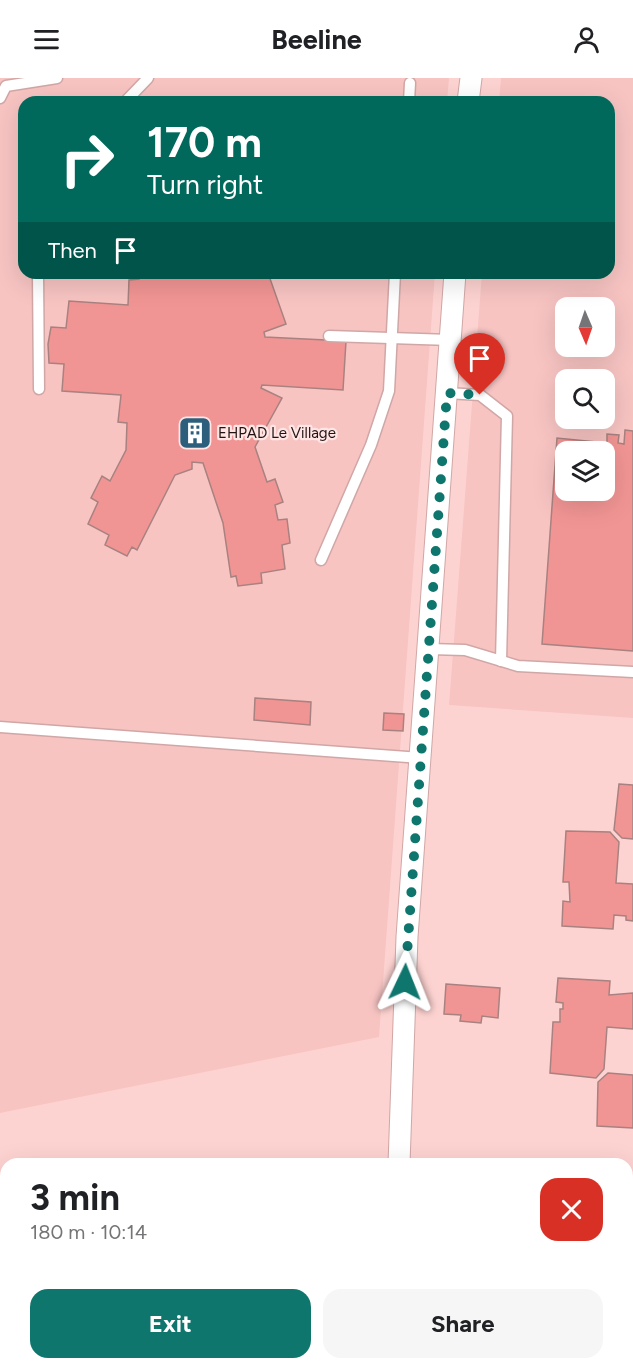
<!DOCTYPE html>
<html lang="en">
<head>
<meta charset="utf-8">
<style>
	:root { --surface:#fff; --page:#f6f6f6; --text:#202124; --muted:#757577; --accent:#0f766e }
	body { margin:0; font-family:Figtree,sans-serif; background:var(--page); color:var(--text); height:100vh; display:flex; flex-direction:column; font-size:22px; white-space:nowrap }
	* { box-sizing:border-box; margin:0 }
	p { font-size:20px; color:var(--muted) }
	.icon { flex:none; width:33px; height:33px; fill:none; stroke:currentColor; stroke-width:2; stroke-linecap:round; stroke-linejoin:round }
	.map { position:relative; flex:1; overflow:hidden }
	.sheet { position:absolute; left:0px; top:1080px; width:633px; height:212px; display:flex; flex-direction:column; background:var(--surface); border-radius:18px 18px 0 0; box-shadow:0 6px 24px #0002 }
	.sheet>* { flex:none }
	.hud { position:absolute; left:18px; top:18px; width:597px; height:183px; border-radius:18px; box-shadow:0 6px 24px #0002; background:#00695c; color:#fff; overflow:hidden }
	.needle { width:39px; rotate:178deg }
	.tools { position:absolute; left:555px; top:219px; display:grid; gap:12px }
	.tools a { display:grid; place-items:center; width:60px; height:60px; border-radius:12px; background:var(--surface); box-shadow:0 6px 24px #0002; font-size:30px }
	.pin { position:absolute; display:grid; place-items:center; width:51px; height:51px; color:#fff; margin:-62px -26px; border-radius:50% 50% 50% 0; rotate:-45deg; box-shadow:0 0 6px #0007 }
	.pin .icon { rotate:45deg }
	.me { position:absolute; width:66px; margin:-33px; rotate:2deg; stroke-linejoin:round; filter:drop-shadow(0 0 4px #0008) }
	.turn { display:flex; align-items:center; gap:21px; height:126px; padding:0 30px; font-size:27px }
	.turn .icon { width:78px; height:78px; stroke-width:2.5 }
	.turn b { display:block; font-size:42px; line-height:51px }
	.then { display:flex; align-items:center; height:57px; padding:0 30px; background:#0003; gap:12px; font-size:22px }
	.round { display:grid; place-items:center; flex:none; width:63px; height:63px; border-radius:18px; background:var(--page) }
	.headline { display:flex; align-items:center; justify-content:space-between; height:102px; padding:0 30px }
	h1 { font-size:36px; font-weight:700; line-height:45px }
	.button { display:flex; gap:12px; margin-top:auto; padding:12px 30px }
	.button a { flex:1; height:69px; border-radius:18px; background:var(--accent); color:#fff; font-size:24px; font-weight:700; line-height:69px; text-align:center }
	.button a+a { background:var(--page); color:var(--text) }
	header { display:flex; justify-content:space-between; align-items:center; height:78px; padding:0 30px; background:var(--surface); font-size:27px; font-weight:700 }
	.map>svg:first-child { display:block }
	.built { fill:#f7c4c2; fill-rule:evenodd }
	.green { fill:#f9aeac }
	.building { fill:#f19594; stroke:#a88280; stroke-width:1.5; fill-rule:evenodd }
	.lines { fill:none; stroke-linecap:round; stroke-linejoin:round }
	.service-casing { stroke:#d0a7a6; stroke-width:13 }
	.minor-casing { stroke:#d0a7a6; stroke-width:23 }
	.service { stroke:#fff; stroke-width:10 }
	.minor { stroke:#fff; stroke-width:21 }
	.route { stroke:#0f766e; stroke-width:10; stroke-dasharray:0 18 }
	.labels { text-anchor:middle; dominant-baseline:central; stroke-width:4.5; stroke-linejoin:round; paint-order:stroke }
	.poi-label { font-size:15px; fill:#211313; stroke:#ffe5e4; text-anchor:start }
</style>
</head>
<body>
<header><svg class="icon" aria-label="menu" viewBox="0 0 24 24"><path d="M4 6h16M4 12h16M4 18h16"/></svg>Beeline<svg class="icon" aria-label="person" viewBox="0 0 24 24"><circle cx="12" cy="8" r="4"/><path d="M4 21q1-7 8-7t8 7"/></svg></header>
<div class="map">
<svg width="633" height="1291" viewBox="0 0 633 1291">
	<rect width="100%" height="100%" fill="#fdd3d1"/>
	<g class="built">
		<polygon points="0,0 449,0 447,24 24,24 24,195 435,195 379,959 0,1035"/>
		<path d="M 501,0 L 633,0 L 633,640 L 449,627 L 482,195 L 609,195 L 609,24 L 499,24 ZM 566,230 L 604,230 L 604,268 L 566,268 ZM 566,302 L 604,302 L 604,340 L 566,340 ZM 566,374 L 604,374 L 604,412 L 566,412 Z"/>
	</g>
	<polygon class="green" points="381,1286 600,1286 600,1291 375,1291"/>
	<g class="building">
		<polygon points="139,195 268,195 286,246 264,254 265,259 346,263 343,312 262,307 261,310 282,320 255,369 267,404 275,401 283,424 275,427 278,442 287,441 290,465 282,467 285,491 261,495 262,505 238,508 236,498 231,499 223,445 203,385 192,384 192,391 175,397 137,472 132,469 127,478 105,467 109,457 88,446 98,424 91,420 102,398 110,403 126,372 127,345 118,344 121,317 62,313 64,286 49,285 48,266 51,249 66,250 69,223 128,227 129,202 139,201"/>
		<path d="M 625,352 L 633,353 L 633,573 L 542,566 L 557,360 L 607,365 L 607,356 L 619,357 L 618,365 L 624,366 ZM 566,374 L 604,374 L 604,412 L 566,412 Z"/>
		<polygon points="255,620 311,624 310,647 254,642"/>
		<polygon points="384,635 404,636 403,653 383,652"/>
		<polygon points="619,706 633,707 633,761 622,760 614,752"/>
		<polygon points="566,753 610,754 619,764 616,805 633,806 633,843 626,842 626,838 614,837 613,851 562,848 563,823 570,824 569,804 563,804"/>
		<polygon points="558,900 610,903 609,917 633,915 633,951 607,949 604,991 596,1000 550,995 553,944 560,944 560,931 563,931 563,925 556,924"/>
		<polygon points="446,906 500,910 498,940 482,938 481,945 460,943 461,937 444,936"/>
		<polygon points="608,995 633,997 633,1050 597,1048 598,1004"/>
		<polygon points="627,1154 633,1154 633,1196 628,1196 627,1200"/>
	</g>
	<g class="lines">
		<defs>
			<g id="service">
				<polyline points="0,20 6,8 57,0"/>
				<polyline points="125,24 148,0"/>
				<polyline points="409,24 410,5"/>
				<polyline points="38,195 39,311"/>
				<polyline points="329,258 451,262"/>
				<polyline points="447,315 480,317 507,338 501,583"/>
				<polyline points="321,482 371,367 389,313 395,195"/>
				<polyline points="429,571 465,572 518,588 633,594"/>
				<polyline points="0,649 421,680"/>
			</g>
			<g id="minor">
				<polyline points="468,24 471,0"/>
				<polyline points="399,1086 407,859 455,195"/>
				<polyline points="627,1232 633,1232"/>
				<polyline points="393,1286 393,1291"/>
			</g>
		</defs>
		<use href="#service" class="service-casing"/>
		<use href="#minor" class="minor-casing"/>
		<use href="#service" class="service"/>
		<use href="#minor" class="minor"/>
	</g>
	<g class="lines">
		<polyline class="route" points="405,904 447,315 480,317"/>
	</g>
	<defs>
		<symbol id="building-square" viewBox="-11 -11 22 22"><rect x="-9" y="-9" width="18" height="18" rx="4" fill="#2d5f7c" stroke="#ffe5e4"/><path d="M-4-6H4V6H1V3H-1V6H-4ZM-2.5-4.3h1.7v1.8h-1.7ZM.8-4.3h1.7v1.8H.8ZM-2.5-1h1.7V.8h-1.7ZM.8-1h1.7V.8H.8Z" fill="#fff"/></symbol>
	</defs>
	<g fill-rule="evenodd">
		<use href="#building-square" x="176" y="336" width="38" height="38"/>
	</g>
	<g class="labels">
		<g class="poi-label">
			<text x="218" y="355">EHPAD Le Village</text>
		</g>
	</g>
</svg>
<div class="tools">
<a><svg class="needle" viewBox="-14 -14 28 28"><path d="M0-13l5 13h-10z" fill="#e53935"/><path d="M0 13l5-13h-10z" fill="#757577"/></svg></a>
<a><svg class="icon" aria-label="search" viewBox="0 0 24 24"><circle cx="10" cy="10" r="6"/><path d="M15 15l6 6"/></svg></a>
<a><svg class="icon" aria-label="layers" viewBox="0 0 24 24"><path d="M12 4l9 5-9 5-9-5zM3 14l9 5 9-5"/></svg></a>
</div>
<div class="pin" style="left:480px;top:317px;background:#d93025"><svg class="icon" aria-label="arrive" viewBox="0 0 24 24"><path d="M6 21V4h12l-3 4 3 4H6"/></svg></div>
<svg class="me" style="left:405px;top:904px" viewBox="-20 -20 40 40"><path d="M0-17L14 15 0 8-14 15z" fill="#0f766e" stroke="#fff" stroke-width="4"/></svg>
<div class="hud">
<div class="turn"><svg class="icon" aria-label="right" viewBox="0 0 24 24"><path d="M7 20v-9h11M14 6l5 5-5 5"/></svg><div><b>170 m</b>Turn right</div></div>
<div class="then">Then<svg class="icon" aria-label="arrive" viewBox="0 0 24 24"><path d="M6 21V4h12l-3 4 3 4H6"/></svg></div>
</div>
<section class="sheet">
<div class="headline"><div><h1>3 min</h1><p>180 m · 10:14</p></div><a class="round" style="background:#d93025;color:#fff"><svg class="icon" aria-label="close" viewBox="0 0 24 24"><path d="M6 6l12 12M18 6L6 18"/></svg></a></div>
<div class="button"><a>Exit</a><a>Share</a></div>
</section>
</div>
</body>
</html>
